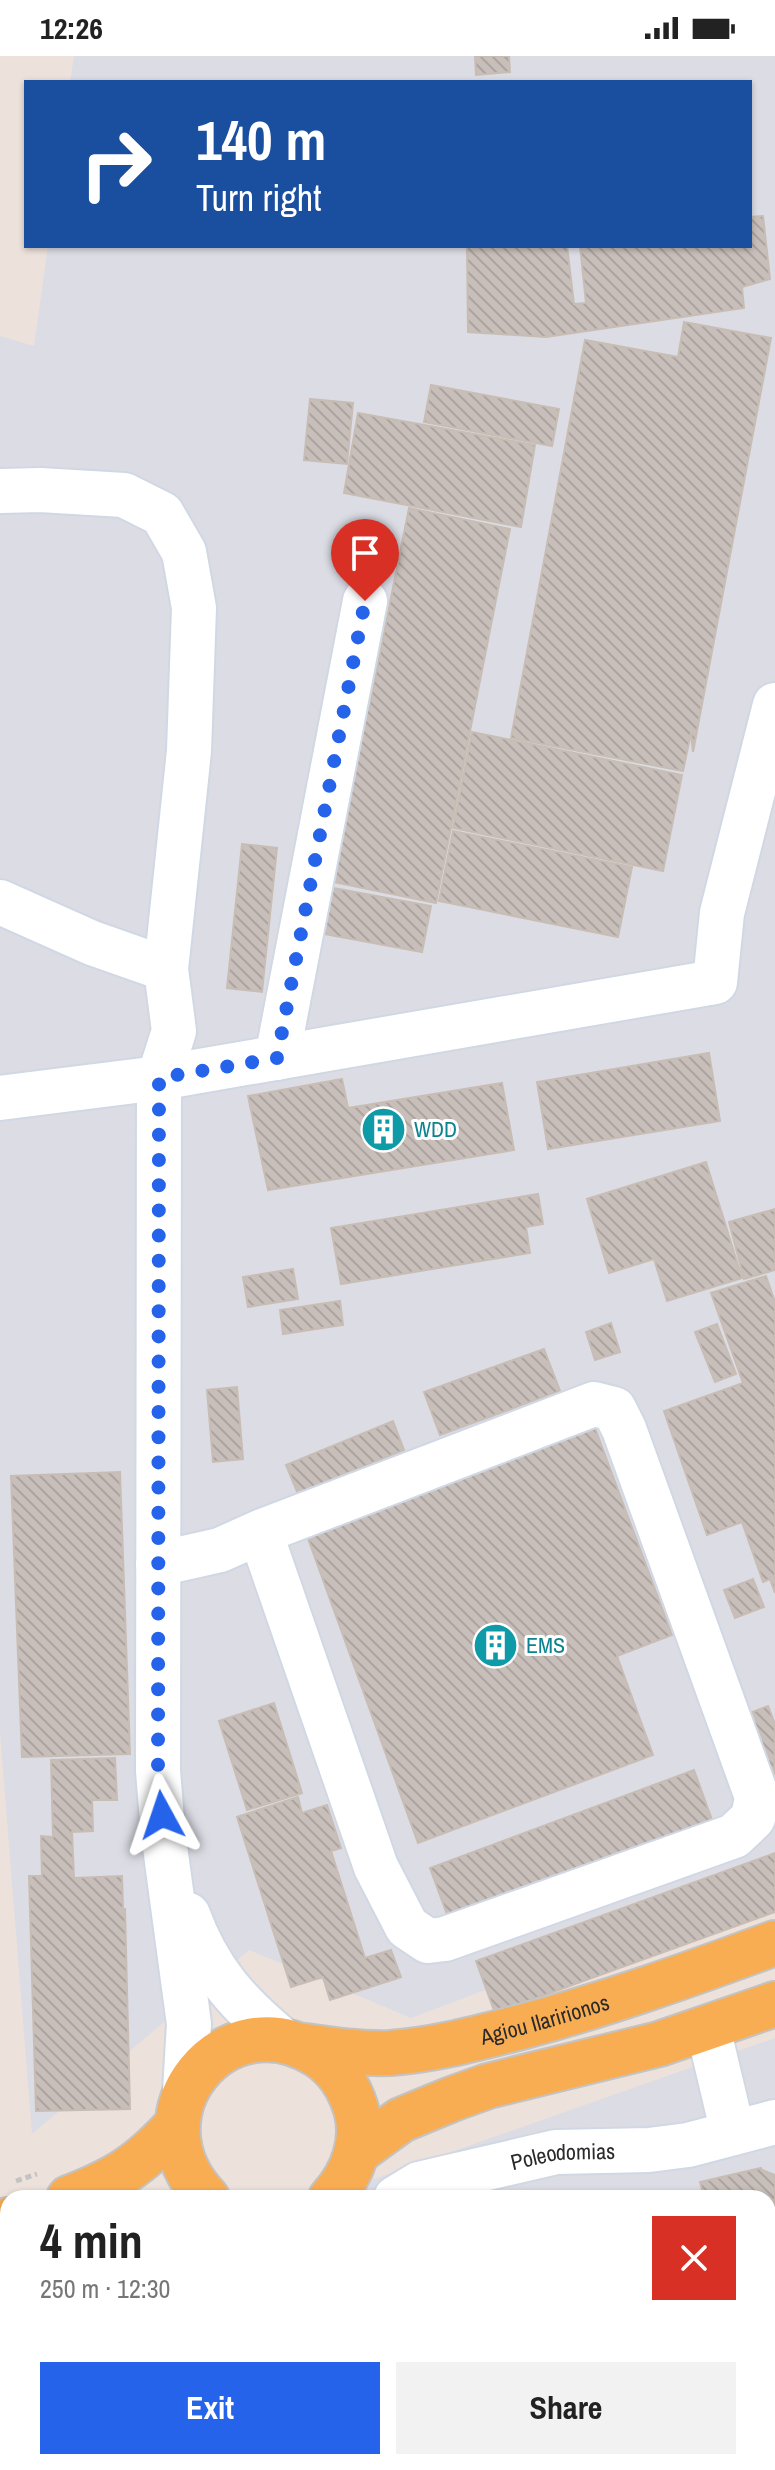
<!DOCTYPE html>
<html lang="en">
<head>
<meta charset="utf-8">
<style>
	:root { --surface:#fff; --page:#f2f2f2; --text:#222; --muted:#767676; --accent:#2563eb }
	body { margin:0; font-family:"Archivo Narrow",sans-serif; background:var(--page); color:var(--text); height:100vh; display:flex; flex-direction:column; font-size:30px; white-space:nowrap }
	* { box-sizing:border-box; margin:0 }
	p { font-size:26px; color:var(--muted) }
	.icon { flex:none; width:44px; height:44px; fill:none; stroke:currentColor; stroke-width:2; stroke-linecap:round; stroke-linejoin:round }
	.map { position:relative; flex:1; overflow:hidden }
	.panel { position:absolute; left:0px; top:2134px; width:776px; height:280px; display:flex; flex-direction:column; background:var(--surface); border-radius:24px 24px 0 0; box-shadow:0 2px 6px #0004 }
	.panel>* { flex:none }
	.hud { position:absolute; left:24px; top:24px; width:728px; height:168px; border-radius:0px; box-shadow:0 2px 6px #0004; background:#1a4fa0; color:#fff; overflow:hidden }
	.pin { position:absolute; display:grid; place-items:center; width:68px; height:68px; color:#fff; margin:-82px -34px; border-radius:50% 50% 50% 0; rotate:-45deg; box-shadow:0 0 8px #0007 }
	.pin .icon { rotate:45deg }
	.me { position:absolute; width:88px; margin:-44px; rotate:355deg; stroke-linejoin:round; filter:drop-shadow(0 0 6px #0008) }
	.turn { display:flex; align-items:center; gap:28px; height:168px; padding:0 40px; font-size:36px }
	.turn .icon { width:104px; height:104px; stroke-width:2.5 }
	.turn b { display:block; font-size:56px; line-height:68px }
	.round { display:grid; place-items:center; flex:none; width:84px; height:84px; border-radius:0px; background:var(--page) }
	.summary { display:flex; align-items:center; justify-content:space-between; height:136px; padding:0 40px }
	h1 { font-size:48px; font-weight:700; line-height:60px }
	.primary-button { display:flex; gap:16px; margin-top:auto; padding:16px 40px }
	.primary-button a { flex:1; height:92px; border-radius:0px; background:var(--accent); color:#fff; font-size:32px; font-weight:700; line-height:92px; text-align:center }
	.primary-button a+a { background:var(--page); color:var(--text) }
	.status { display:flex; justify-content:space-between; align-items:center; height:56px; padding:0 40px; background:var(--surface); direction:ltr }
	.status svg { height:22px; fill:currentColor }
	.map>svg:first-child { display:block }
	.industrial { fill:#dcdce5 }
	.building { fill:url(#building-back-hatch); stroke:#c8bdb4; stroke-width:2 }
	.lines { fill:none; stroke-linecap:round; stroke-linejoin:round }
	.minor-casing { stroke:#d0d8e4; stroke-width:48 }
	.major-casing { stroke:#c3c3c3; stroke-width:48 }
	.path { stroke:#c3c3c3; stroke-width:5; stroke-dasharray:6 4; stroke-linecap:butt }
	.minor { stroke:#fff; stroke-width:44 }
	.major { stroke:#f9ad53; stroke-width:44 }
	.route { stroke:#2563eb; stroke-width:14; stroke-dasharray:0 25.2 }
	.labels { text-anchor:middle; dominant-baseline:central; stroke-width:6; stroke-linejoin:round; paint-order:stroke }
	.culture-label { font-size:22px; fill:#0d838f; stroke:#fff; text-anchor:start }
	.street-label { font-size:22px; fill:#2a2a2a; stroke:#fff }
</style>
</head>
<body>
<div class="status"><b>12:26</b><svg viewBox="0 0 49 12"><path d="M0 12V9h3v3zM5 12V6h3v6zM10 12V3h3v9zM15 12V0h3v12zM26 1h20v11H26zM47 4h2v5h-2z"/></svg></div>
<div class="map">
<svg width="775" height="2414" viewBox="0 0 775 2414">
	<defs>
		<pattern id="building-back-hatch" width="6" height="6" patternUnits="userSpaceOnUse" patternTransform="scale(2)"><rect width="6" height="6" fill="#c8bfba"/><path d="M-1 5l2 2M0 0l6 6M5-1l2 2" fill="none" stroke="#aca4a0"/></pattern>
	</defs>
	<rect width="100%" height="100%" fill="#ede1db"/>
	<g class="industrial">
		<polygon points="74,0 775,0 775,1825 411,1962 249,1894 32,2078 0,1677 0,280 34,290 48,190 750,190 750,26 70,26"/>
		<polygon points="775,1982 775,2414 0,2414 0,2255 8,2252 8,2406 768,2406 768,2142 320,2142"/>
	</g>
	<g class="building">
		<polygon points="475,0 509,0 510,16 476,19"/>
		<polygon points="763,160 770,223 742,231 744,252 546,281 468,276 467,190 567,190 574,248 586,247 580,190 750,190 750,161"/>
		<polygon points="684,266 771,282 693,696 691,677 683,715 511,682 585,284 678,301"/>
		<polygon points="431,329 559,353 552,390 424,366"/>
		<polygon points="310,343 353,347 347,408 304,404"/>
		<polygon points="358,357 535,389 521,471 344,437"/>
		<polygon points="409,452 510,473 436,847 319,823 354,648 369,651"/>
		<polygon points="472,676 682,719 663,815 453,772"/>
		<polygon points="453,775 632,811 618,881 439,845"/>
		<polygon points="242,788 277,792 262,936 227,932"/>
		<polygon points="328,831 431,850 422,896 319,877"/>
		<polygon points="709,997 720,1065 548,1093 537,1026"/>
		<polygon points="342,1023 348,1052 502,1027 514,1094 268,1134 248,1040"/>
		<polygon points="706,1106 742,1222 667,1245 654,1203 609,1217 587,1143"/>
		<polygon points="538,1138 543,1168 526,1171 530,1197 341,1228 331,1172"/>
		<polygon points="775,1153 775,1214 744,1223 729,1166"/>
		<polygon points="293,1213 298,1243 248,1251 243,1221"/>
		<polygon points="766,1220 775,1246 775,1537 770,1523 763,1526 742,1466 707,1479 664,1355 743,1327 711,1237"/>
		<polygon points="340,1245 343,1269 283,1278 280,1254"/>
		<polygon points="611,1267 620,1296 595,1304 586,1276"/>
		<polygon points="717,1268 736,1318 715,1326 695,1276"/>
		<polygon points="544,1293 560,1335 440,1379 424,1336"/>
		<polygon points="237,1331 243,1403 213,1406 207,1334"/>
		<polygon points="393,1365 404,1394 298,1438 286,1409"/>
		<polygon points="595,1372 672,1579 617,1600 653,1699 418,1787 305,1474"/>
		<polygon points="120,1416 130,1698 22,1701 11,1420"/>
		<polygon points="753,1523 764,1551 735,1562 724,1534"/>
		<polygon points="274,1647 302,1737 247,1754 219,1665"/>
		<polygon points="768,1650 775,1668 774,1724 747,1658"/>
		<polygon points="115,1702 117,1744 92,1744 93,1775 72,1776 74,1822 122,1820 123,1853 125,1853 130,2053 36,2055 29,1820 42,1820 41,1780 53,1781 51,1704"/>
		<polygon points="694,1714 712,1764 448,1861 430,1812"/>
		<polygon points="298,1741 302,1757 327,1749 341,1792 331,1795 365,1902 391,1894 401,1921 330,1944 323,1921 291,1931 237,1761"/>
		<polygon points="775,1797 775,1856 495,1957 476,1905"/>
		<polygon points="761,2112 762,2114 775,2119 775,2414 683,2414 680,2406 768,2406 768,2142 704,2142 700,2126"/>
		<polygon points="8,2396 8,2406 83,2406 85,2414 0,2414 0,2398"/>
		<polygon points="531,2406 611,2406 613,2414 534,2414"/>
	</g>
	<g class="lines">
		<defs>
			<g id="minor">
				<polyline points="0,435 40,434 124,439 162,458 184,496 194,552 189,695 166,913 174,975 159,1022 158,1715 163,1776 189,1968 185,2035"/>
				<polyline points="0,846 92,887 166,913"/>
				<polyline points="277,1002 365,545"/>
				<polyline points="0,1042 159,1022 715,926 722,857 775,649"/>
				<polyline points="158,1508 220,1494 260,1476 594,1348 614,1353 624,1373 757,1741 753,1762 734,1780 445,1883 428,1885 407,1871 376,1811 260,1476"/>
				<path d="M 188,1859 C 208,1914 237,1947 282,1984"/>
				<polyline points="708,1972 733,2077"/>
				<path id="s1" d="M 396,2142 L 419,2128 L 556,2096 L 649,2094 L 688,2089 L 775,2066"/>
				<polyline points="0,2280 8,2278"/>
				<polyline points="155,2406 159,2414"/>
			</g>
			<g id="major">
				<path id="s2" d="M 305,1990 C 333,1994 361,1998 390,1997 C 434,1994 478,1982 521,1971 C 607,1948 691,1918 775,1887"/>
				<polyline points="357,2096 401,2064 452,2043 488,2030 659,1988 775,1948"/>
				<path d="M 69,2142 C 118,2123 140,2109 176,2070"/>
				<path d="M 207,2142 C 127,2058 226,1939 319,2000 C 338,2013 349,2030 356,2053 C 365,2085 353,2118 331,2142"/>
				<polyline points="0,2167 8,2164"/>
				<polyline points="0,2229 8,2226"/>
			</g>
		</defs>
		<use href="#minor" class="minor-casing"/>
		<use href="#major" class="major-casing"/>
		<polyline class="path" points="16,2125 37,2118"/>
		<use href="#minor" class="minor"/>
		<use href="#major" class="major"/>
	</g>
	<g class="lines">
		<polyline class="route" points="162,1759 158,1715 159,1022 277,1002 365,545"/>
	</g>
	<defs>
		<symbol id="building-disc" viewBox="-11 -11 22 22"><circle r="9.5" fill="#0f9aa8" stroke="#fff"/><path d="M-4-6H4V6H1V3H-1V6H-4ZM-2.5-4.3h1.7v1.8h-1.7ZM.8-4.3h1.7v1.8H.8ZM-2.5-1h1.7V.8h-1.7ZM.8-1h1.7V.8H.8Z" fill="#fff"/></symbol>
	</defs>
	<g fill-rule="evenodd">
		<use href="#building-disc" x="358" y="1048" width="51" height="51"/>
		<use href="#building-disc" x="470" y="1564" width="51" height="51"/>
	</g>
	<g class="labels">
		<g class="culture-label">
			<text x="414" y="1073">WDD</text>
			<text x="526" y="1589">EMS</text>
		</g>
		<g class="street-label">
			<text stroke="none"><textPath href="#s2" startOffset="244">Agiou Ilaririonos</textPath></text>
			<text stroke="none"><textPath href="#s1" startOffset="174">Poleodomias</textPath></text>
		</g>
	</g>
</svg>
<div class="pin" style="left:365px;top:545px;background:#d93025"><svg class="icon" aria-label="arrive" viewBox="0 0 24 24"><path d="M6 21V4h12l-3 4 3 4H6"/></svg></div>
<svg class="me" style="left:162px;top:1759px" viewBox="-20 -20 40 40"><path d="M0-17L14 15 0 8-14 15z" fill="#2563eb" stroke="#fff" stroke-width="4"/></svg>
<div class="hud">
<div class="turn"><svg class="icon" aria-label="right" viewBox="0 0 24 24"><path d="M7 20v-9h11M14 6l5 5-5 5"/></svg><div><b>140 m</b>Turn right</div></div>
</div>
<section class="panel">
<div class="summary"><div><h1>4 min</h1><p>250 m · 12:30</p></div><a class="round" style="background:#d93025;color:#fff"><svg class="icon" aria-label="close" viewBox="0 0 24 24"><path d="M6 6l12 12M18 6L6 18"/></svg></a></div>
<div class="primary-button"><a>Exit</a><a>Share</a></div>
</section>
</div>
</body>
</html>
